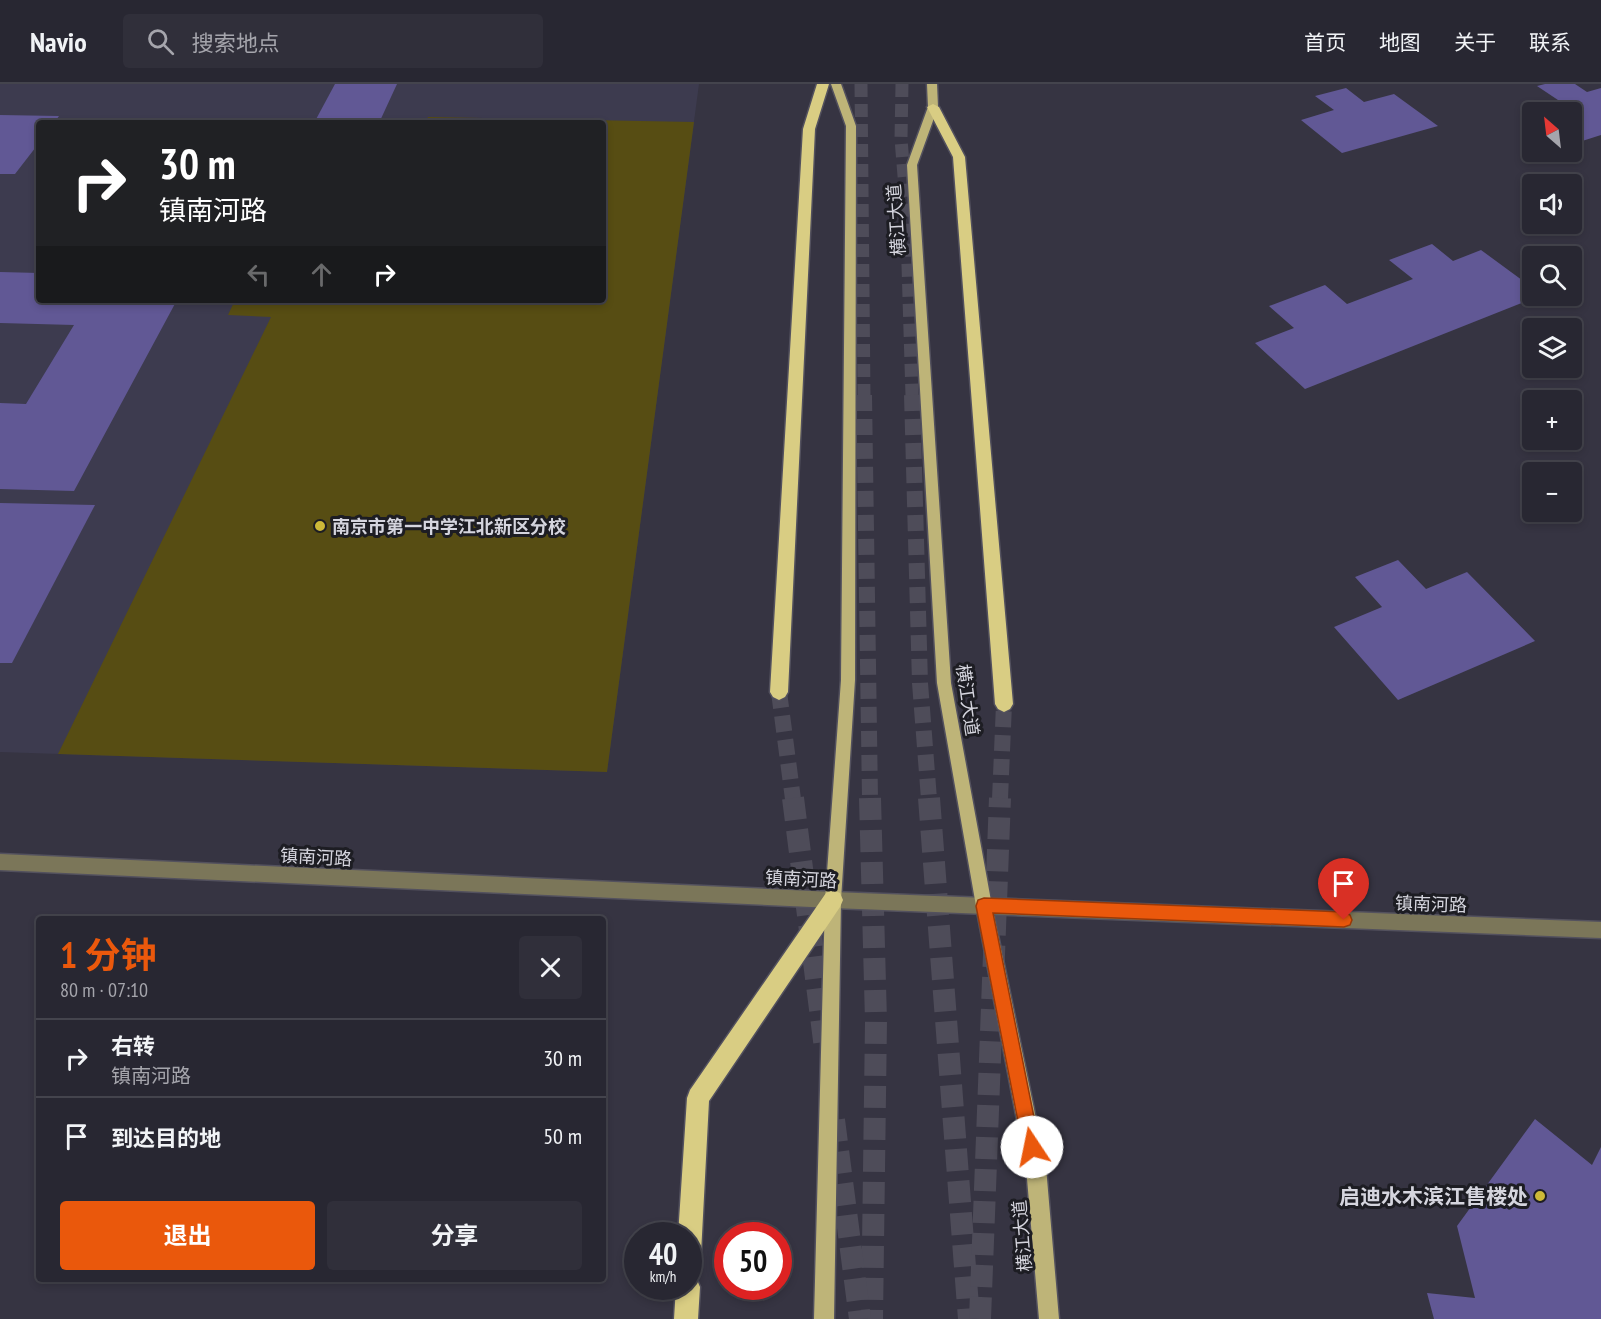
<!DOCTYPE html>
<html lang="zh">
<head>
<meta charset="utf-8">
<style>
	:root { --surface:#282732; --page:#302f3a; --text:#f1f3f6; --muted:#a5a5ac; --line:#44444d; --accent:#ea580c }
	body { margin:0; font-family:"PT Sans Narrow","Noto Sans SC",sans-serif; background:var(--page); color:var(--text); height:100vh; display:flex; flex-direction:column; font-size:22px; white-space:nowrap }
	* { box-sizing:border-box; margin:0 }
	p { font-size:20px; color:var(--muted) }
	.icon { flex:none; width:33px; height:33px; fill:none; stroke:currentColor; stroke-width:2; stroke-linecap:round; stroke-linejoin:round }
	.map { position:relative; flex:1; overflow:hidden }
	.panel { position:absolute; left:36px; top:832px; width:570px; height:366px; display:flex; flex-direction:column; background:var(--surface); border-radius:6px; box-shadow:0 3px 9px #0003,0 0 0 2px var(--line) }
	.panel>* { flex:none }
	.hud { position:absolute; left:36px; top:36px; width:570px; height:183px; border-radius:6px; box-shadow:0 3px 9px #0003,0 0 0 2px var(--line); background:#202124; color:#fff; overflow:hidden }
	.needle { width:39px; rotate:332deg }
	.fabs { position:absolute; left:1522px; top:18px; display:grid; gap:12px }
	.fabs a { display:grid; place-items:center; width:60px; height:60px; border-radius:6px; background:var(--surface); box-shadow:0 3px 9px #0003,0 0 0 2px var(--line); font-size:30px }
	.speed { position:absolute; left:624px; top:1138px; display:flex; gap:12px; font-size:30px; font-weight:700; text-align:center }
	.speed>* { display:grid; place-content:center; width:78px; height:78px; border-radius:50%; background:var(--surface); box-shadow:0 3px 9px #0003,0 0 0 2px var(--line); line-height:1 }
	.speed small { font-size:15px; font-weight:400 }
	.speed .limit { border:9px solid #d22; background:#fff; color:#111 }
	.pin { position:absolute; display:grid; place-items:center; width:51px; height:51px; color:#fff; margin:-62px -26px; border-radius:50% 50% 50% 0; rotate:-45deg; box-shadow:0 0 6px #0007 }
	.pin .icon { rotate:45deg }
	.me { position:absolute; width:66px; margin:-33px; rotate:349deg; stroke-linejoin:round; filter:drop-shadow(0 0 4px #0008) }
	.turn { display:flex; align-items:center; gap:21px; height:126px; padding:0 24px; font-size:27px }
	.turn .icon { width:78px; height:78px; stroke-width:2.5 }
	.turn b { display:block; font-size:42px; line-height:51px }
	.lanes { display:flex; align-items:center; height:57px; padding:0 24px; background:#0003; justify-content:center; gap:30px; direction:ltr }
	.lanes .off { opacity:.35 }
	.round { display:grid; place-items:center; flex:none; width:63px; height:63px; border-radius:6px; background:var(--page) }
	.head { display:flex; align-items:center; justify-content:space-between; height:102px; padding:0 24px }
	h1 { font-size:36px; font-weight:700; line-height:45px; color:var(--accent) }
	.action { display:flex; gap:12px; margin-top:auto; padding:12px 24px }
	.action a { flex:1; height:69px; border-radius:6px; background:var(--accent); color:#fff; font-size:24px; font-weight:700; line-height:69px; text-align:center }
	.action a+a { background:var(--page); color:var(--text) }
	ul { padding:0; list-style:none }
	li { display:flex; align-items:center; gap:18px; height:78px; padding:0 24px; border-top:2px solid var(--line) }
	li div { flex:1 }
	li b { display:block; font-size:22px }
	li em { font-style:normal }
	header { display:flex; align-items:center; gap:36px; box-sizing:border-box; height:84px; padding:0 30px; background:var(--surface); border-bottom:2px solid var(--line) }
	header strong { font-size:28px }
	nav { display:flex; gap:33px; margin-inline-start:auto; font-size:21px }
	.search { width:420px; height:54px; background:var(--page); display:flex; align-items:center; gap:15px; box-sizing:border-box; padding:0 21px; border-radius:6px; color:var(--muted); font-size:22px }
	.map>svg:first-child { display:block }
	.built { fill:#3d3b4f; fill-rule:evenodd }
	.green { fill:#574d13 }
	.building { fill:#615895 }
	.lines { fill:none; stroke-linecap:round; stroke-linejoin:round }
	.highway-tunnel-far2 { stroke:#4e4c59; stroke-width:13; stroke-dasharray:13 7; stroke-linecap:butt }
	.highway-tunnel-far1 { stroke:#4e4c59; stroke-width:16; stroke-dasharray:16 8; stroke-linecap:butt }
	.highway-tunnel { stroke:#4e4c59; stroke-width:22; stroke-dasharray:22 10; stroke-linecap:butt }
	.minor-casing { stroke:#53515e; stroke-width:3 }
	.major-casing { stroke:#53515e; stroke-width:3 }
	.highway-casing { stroke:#53515e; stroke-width:3 }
	.minor { fill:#7b7659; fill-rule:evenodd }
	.major { fill:#beb478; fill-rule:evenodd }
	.highway { fill:#d9cd83; fill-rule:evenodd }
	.route { fill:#ea580c; stroke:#983908; stroke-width:1.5 }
	.poi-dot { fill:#cdb938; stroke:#1d1d23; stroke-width:2 }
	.labels { text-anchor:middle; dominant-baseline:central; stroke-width:6; stroke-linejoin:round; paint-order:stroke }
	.street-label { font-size:18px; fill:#d5d5de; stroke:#1d1d23 }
	.poi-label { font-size:18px; font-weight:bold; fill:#d5d5de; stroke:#1d1d23; text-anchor:start }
	.near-poi-label { font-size:21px; font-weight:bold; fill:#d5d5de; stroke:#1d1d23; text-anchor:end }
</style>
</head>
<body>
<header>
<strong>Navio</strong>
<div class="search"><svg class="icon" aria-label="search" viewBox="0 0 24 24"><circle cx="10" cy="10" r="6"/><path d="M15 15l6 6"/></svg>搜索地点</div>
<nav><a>首页</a><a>地图</a><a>关于</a><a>联系</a></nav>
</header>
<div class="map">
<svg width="1601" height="1235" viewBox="0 0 1601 1235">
	<rect width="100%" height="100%" fill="#363442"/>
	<path class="built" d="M 0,0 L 699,0 L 607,688 L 0,668 ZM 39,39 L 603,39 L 603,216 L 39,216 Z"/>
	<polygon class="green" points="428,33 694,38 607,688 58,670 271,233 228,231 235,216 603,216 603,39 425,39"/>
	<g class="building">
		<polygon points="335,0 397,0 379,39 314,39"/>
		<polygon points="1545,0 1575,0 1587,8 1601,4 1601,51 1576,59 1572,56 1572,28 1533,29 1527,26 1558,16 1537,2"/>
		<polygon points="1346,4 1364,18 1394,10 1438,42 1342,69 1301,36 1334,26 1315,12"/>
		<polygon points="0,31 59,32 54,39 39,39 39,59 15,90 0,90"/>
		<polygon points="1432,160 1453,177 1481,166 1533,204 1533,212 1539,212 1305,305 1255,259 1294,244 1269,222 1325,201 1347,220 1413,195 1389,176"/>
		<polygon points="0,188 39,189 39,216 177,216 74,407 0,405 0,319 26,320 74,241 0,239"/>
		<polygon points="0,419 95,421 12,579 0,579"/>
		<polygon points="1398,476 1426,505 1467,488 1535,557 1398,616 1334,543 1382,523 1355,493"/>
		<polygon points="1535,1035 1592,1081 1601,1063 1601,1235 1434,1235 1427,1209 1475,1214 1457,1142"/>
	</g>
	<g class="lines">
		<g class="highway-tunnel-far2">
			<polyline points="861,0 864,312"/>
			<polyline points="902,0 901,55 906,116 912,312"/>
		</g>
		<g class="highway-tunnel-far1">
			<polyline points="864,311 870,715"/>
			<polyline points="912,311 920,599 929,715"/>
			<polyline points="779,608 793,715"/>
			<polyline points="1000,715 1004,620"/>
		</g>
		<g class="highway-tunnel">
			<polyline points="793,714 825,964"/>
			<polyline points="870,714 876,937 872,1235"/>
			<polyline points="929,714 969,1235"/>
			<polyline points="834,1036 860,1235"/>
			<polyline points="980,1235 1000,714"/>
		</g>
		<defs>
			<polygon id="minor" points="0,770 833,808 1601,838 1601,854 833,824 0,786"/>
			<g id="major">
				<polygon points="831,0 841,0 856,42 855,596 841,816 834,1235 814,1235 825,816 841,596 846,42"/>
				<polygon points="927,0 937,0 938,23 917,81 951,599 992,822 1046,1083 1059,1235 1039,1235 1026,1083 976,822 937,599 907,81 928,23"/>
			</g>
			<g id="highway">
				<polygon points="817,0 829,0 815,45 788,608 785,613 779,616 773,613 770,608 803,45"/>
				<polygon points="933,20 939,23 965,73 1013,620 1010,625 1004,628 998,625 995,620 953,73 927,23"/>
				<polygon points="833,806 840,809 843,816 840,823 709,1017 700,1189 697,1196 700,1203 698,1235 674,1235 676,1203 688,1203 688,1152 678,1152 687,1014 690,1006 826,809"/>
			</g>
		</defs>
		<use href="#minor" class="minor-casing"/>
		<use href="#major" class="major-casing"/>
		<use href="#highway" class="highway-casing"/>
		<use href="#minor" class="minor"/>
		<use href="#major" class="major"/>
		<use href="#highway" class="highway"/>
	</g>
	<polygon class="route" points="984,814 1344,828 1350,831 1352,836 1350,841 1344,843 993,829 1040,1063 1038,1069 1032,1072 1026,1069 1023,1063 976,822 978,816"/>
	<g class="poi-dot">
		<circle cx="320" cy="442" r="6"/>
		<circle cx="1540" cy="1112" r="6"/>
	</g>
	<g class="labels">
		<g class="street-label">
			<text transform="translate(896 136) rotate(-94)">横江大道</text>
			<text transform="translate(968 616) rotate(82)">横江大道</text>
			<text transform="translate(316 773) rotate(3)">镇南河路</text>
			<text transform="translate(801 795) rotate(3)">镇南河路</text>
			<text transform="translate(1431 820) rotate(2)">镇南河路</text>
			<text transform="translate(1022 1152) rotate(-95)">横江大道</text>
		</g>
		<g class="poi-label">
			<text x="332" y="442">南京市第一中学江北新区分校</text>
		</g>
		<g class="near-poi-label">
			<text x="1528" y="1112">启迪水木滨江售楼处</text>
		</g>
	</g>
</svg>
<div class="fabs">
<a><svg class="needle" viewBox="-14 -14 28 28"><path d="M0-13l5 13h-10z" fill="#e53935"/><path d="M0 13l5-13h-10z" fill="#a5a5ac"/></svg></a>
<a><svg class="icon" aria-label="sound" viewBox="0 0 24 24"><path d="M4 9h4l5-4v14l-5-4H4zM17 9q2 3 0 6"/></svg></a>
<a><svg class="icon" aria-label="search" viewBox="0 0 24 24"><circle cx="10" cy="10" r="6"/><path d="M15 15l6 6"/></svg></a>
<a><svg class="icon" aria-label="layers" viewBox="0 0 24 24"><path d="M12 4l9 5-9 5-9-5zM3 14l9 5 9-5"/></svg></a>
<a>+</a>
<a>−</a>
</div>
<div class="speed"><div>40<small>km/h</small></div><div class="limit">50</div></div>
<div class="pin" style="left:1344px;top:836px;background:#d93025"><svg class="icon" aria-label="arrive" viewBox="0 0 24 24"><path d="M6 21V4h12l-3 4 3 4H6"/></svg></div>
<svg class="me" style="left:1032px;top:1063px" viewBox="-20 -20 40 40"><circle r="19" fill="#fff"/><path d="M0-13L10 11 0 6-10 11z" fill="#ea580c"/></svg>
<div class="hud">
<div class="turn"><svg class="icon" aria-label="right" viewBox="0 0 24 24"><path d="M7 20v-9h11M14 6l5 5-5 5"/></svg><div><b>30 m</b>镇南河路</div></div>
<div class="lanes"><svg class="icon off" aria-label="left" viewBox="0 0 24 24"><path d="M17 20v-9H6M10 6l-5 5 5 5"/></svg><svg class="icon off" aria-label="ahead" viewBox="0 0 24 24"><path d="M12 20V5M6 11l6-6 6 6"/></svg><svg class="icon" aria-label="right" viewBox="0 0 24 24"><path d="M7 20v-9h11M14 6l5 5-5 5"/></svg></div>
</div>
<section class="panel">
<div class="head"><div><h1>1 分钟</h1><p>80 m · 07:10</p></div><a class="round"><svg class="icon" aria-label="close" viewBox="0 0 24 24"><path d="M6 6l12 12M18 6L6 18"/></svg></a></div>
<ul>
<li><svg class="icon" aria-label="right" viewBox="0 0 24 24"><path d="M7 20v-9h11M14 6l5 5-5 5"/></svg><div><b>右转</b><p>镇南河路</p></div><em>30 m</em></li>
<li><svg class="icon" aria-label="arrive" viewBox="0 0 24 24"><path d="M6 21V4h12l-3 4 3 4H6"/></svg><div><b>到达目的地</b></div><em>50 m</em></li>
</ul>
<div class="action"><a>退出</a><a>分享</a></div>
</section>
</div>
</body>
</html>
